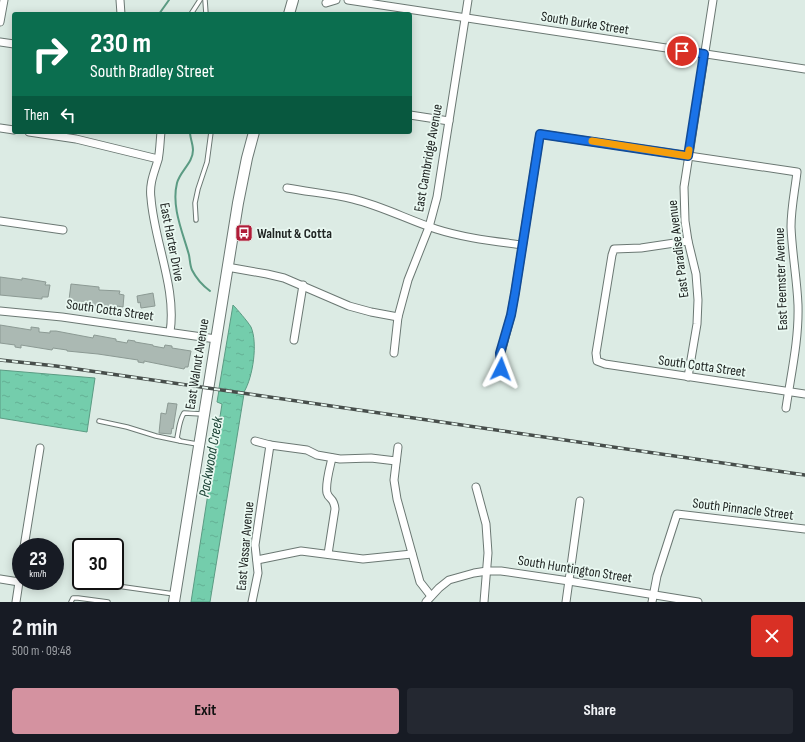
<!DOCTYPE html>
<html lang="en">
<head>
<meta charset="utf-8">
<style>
	:root { --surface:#171b24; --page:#242831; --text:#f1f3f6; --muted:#9ea1a6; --accent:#d492a0 }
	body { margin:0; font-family:"Sofia Sans Condensed",sans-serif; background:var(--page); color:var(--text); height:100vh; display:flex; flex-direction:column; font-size:15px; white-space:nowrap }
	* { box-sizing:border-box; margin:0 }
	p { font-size:13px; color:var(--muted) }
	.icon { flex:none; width:22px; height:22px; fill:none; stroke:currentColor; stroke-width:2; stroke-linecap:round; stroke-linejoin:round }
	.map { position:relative; height:602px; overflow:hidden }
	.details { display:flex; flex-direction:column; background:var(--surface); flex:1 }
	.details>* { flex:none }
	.top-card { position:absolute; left:12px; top:12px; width:400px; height:122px; border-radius:4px; box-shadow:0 2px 10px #0003; background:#0b6e4f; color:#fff; overflow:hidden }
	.speed { position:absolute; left:12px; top:538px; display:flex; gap:8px; font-size:20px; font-weight:700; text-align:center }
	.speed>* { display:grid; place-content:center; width:52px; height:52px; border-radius:50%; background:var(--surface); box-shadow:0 2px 10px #0003; line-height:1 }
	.speed small { font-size:10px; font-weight:400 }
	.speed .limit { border:2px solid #111; border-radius:6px; background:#fff; color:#111 }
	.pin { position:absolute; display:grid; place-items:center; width:34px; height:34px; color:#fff; margin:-17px; border:2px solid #fff; border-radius:50%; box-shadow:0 1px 4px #0007 }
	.me { position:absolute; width:44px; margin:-22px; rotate:3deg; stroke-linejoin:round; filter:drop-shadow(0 0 3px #0008) }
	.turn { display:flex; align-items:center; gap:14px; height:84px; padding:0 12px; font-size:18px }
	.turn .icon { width:52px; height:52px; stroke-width:2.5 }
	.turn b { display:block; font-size:28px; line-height:34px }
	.then { display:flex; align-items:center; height:38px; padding:0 12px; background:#0003; gap:8px; font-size:15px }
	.round { display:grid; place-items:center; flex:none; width:42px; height:42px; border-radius:4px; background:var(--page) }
	.head { display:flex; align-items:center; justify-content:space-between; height:68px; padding:0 12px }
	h1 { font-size:24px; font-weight:700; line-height:30px }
	.cta { display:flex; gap:8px; margin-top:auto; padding:8px 12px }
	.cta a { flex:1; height:46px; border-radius:4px; background:var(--accent); color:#111; font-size:16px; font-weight:700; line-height:46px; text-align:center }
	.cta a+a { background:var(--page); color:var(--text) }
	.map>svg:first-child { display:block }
	.water { fill:url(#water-ripples); stroke:#5b9b83 }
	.pier { fill:#dcebe4 }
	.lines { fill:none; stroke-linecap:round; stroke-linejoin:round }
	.stream { stroke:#5b9b83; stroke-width:2 }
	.building { fill:#abb9b3; stroke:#8c9a94 }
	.service-casing { stroke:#6b7873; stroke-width:5.5 }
	.minor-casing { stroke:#6b7873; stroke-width:9 }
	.secondary-casing { stroke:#6b7873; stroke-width:12 }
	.service { stroke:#fff; stroke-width:3.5 }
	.minor { stroke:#fff; stroke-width:7 }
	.secondary { stroke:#fff; stroke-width:10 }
	.rail-casing { stroke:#474e4b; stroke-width:3.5 }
	.rail { stroke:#e9f8f1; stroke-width:2; stroke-dasharray:6; stroke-linecap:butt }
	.route-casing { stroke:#114b97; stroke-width:10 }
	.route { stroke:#1a73e8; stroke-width:7 }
	.slow { stroke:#f59e0b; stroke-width:7 }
	.labels { text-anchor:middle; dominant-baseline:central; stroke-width:3.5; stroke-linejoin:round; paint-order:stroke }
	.street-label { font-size:14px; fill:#202523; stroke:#e9f8f1 }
	.poi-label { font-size:14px; font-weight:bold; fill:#202523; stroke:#e9f8f1; text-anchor:start }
	.water-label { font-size:15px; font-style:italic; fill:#153d2f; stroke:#e9f8f1 }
</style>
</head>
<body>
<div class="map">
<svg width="805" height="602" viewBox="0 0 805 602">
	<defs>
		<pattern id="water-ripples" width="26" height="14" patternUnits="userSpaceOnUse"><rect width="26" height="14" fill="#74cdac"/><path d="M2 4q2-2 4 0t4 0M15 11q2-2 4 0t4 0" fill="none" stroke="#64b094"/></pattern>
	</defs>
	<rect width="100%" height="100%" fill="#dcebe4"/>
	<g class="water">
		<path d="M 233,305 C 237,309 248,322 251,327 C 258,343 253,377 244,392 L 219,388 Z"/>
		<polygon points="0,370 95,378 87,432 0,418"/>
		<polygon points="219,390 244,394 210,602 191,602 222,404 217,402"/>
	</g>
	<polygon class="pier" points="219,388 244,392 244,394 219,390"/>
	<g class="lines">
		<g class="stream">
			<polyline points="159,14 169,0"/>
			<path d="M 190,132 C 190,138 193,144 193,150 C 193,163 180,171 177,183 C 171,207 183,233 189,255 C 190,260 190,266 192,270 C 197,280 202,285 210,291"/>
		</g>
	</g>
	<g class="building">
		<polygon points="0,277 22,280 22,278 46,282 45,285 50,285 48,297 42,297 42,299 0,295"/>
		<polygon points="71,284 99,287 99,290 120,291 119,294 124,295 123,307 117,306 117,308 85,304 85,306 77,305 78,302 69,300"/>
		<polygon points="153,293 155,306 141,308 140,302 138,303 137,296"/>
		<polygon points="0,325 31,330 31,327 39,328 39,332 50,333 50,331 56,331 93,338 94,335 116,339 116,341 127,343 128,340 135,341 135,342 153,345 153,346 164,348 165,345 172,346 172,348 191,351 188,367 185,367 184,369 144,361 144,363 138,362 138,360 98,354 67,351 67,350 53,348 52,350 21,345 21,348 15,347 15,345 0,343"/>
		<polygon points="168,403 177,404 173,429 172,428 171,434 159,433 161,413 166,414"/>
	</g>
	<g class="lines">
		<defs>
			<g id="service">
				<polyline points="205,0 206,14"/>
				<polyline points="191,14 200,0"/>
				<polyline points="196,220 195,203 198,189 207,162 211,132"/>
				<polyline points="99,421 127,427 156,436 180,441"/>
				<path d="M 197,444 L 180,441 L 177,438 C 179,429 179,421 184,413 L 202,414"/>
				<polyline points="103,584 174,594"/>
				<polyline points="71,602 73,598 78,598 108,602"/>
			</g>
			<g id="minor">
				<polyline points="120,0 121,14"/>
				<polyline points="348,0 805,69"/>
				<polyline points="326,3 336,0"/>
				<polyline points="0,22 4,0"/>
				<polyline points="0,42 14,44"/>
				<polyline points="410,115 449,121"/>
				<polyline points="0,128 14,130"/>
				<polyline points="29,132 76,139 158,159"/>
				<path d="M 161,132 C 160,141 160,151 158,160 C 154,173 149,184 151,198 C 154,241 177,289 170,332"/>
				<path d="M 287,188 C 309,192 331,194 353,199 C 382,206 408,220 436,229 C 464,238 493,241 522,245"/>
				<polyline points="0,221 63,230"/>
				<polyline points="688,241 641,248 614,249 612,255 596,353 597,361 605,364 805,394"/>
				<polyline points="227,267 267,274 284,278 349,306 371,312 398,317"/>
				<polyline points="0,311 62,317 216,339"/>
				<polyline points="294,340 303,285"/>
				<polyline points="394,353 398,317 408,280 429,227 437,197 468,0"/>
				<path d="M 501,369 L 501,353 L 511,315 L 515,293 L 540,134 L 797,172 C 795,190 791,208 791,227 C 792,253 797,279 798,305 C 799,340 791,374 786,408"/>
				<polyline points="688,377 697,324 698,300 696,274 688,241 685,221 684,187 713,0"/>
				<polyline points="255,441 270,445 307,450 317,455 340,459 371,458 396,461"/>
				<polyline points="398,447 394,480 397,499 420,582 431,596"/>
				<polyline points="476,487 486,524 488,553 484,602"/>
				<polyline points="24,547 40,448"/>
				<path d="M 328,554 L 335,509 C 334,497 329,500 327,493 C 325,484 330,467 332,458"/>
				<polyline points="257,560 301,551 363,559 412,554"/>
				<polyline points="0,579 19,582"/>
				<polyline points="16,602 21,569"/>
				<polyline points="252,602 258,573 255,545 270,445"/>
				<polyline points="426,602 439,588 449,580 474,573 487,571 501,571 569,581 698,602"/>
				<polyline points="566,602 580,501"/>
				<polyline points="652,602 657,576 677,514 805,529"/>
			</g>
			<g id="secondary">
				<polyline points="289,14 293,0"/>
				<polyline points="174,602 238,203 247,158 254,132"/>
			</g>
		</defs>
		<use href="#service" class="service-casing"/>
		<use href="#minor" class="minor-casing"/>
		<use href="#secondary" class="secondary-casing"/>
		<use href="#service" class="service"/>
		<use href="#minor" class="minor"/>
		<use href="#secondary" class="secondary"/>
		<defs>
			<polyline id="rail" points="0,360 56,366 805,475"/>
		</defs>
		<use href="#rail" class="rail-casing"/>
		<use href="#rail" class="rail"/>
	</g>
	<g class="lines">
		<defs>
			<polyline id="route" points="501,369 500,353 511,315 515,293 540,134 688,156 704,54 682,51"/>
		</defs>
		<use href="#route" class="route-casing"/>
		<use href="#route" class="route"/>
		<polyline class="slow" points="592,141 688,156 689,150"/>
	</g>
	<defs>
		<symbol id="bus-square" viewBox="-11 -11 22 22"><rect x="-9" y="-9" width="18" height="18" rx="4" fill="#b01c38" stroke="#e9f8f1"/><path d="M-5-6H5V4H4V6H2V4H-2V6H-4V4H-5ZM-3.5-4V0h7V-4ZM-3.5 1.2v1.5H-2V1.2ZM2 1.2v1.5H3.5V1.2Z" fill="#fff"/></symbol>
	</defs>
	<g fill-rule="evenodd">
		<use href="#bus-square" x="234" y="223" width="20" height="20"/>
	</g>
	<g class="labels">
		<g class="street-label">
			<text transform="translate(585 23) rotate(9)">South Burke Street</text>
			<text transform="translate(428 158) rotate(-80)">East Cambridge Avenue</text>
			<text transform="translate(172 242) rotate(79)">East Harter Drive</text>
			<text transform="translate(678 249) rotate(-97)">East Paradise Avenue</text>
			<text transform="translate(781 279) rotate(-92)">East Feemster Avenue</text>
			<text transform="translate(110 310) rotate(8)">South Cotta Street</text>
			<text transform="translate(197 364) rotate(-81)">East Walnut Avenue</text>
			<text transform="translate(702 366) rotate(8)">South Cotta Street</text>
			<text transform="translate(743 509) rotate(7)">South Pinnacle Street</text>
			<text transform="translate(245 546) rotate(-85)">East Vassar Avenue</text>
			<text transform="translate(575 569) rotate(9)">South Huntington Street</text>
		</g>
		<g class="poi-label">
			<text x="257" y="233">Walnut &amp; Cotta</text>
		</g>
		<g class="water-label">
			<text transform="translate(211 457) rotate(-80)">Packwood Creek</text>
		</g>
	</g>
</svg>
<div class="speed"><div>23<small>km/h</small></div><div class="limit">30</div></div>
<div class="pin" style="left:682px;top:51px;background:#d93025"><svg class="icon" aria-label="arrive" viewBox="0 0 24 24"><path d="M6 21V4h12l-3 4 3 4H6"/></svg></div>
<svg class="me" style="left:501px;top:369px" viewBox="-20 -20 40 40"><path d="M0-17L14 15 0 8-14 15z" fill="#1a73e8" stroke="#fff" stroke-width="4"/></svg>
<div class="top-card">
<div class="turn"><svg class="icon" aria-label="right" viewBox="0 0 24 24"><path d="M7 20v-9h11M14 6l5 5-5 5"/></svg><div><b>230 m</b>South Bradley Street</div></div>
<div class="then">Then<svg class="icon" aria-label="left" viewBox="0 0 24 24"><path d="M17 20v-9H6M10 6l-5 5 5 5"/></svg></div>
</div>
</div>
<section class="details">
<div class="head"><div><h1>2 min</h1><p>500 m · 09:48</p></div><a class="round" style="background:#d93025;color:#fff"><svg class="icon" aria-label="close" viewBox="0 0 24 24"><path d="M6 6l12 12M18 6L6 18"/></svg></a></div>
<div class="cta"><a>Exit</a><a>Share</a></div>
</section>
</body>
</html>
